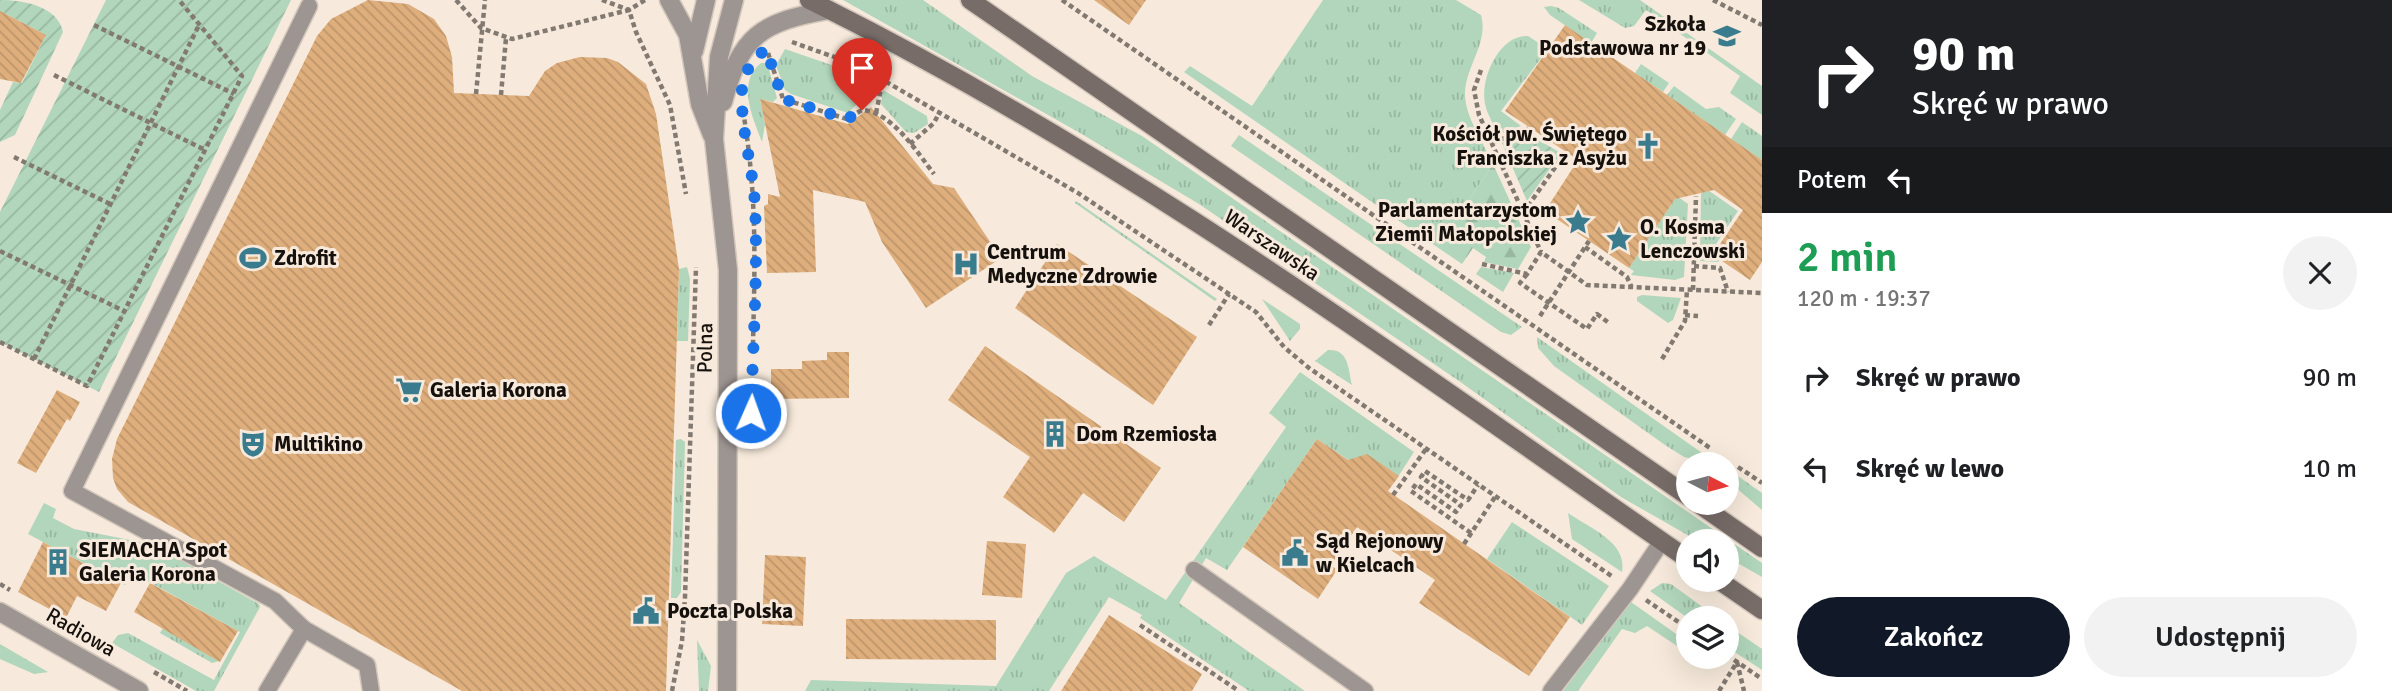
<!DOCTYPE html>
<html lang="pl">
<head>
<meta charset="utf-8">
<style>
	:root { --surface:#fff; --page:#f2f2f2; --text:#202124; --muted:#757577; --accent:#111827 }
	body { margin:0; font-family:Signika,sans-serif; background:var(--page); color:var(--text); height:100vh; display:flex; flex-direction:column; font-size:26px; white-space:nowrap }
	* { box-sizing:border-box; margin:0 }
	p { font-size:23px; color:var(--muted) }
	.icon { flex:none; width:38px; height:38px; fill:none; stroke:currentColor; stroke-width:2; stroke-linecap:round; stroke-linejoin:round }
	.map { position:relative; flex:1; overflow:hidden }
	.details { display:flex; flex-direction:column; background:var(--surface); width:630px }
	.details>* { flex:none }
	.top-card { background:#202124; color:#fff; overflow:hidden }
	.needle { width:46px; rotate:96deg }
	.controls { position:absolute; left:1676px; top:452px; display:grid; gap:14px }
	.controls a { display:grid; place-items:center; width:63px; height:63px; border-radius:50%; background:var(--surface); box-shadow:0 7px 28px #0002; font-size:35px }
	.pin { position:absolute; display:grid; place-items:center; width:60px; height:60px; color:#fff; margin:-72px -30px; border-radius:50% 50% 50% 0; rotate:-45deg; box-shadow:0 0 7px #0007 }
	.pin .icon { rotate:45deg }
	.me { position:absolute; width:77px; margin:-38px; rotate:2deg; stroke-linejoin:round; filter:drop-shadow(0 0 5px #0008) }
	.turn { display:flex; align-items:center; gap:24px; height:147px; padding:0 35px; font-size:32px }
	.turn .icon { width:91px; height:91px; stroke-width:2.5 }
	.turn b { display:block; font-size:49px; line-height:60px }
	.then { display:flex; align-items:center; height:66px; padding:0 35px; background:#0003; gap:14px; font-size:26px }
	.round { display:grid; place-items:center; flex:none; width:74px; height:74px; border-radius:37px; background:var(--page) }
	.headline { display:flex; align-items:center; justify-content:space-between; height:119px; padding:0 35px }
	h1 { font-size:42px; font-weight:600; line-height:52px; color:#1e9e55 }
	.action { display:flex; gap:14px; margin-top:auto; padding:14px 35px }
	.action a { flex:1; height:80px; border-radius:42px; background:var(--accent); color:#fff; font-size:28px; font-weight:600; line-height:80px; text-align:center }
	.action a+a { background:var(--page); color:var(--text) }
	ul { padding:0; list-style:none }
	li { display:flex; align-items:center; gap:21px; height:91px; padding:0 35px }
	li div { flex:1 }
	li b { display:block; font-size:26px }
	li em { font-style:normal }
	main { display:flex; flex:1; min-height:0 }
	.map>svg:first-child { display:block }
	.grass { fill:url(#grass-tufts) }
	.forest { fill:url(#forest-firs) }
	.garden { fill:url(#garden-furrows) }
	.building { fill:url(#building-back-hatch) }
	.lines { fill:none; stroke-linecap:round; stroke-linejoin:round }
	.service-casing { stroke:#d3c7bb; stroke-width:19 }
	.minor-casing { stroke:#d3c7bb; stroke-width:21 }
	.secondary-casing { stroke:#d3c7bb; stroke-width:21 }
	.path { stroke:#827970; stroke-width:4.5; stroke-dasharray:5 3.5; stroke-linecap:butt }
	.service { stroke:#9d9592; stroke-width:16 }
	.minor { stroke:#9d9592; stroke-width:18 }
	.secondary { stroke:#776c68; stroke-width:18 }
	.path-bridge { stroke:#827970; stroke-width:4.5; stroke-dasharray:5 3.5; stroke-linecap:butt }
	.route { stroke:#1a73e8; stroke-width:12; stroke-dasharray:0 21.6 }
	.labels { text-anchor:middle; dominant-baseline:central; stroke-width:6; stroke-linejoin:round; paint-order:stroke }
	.poi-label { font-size:21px; font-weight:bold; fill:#16110d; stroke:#f7eadc; text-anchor:start }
	.street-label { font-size:21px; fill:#16110d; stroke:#f7eadc }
</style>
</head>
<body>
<main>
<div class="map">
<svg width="1762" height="691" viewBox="0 0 1762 691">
	<defs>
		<pattern id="grass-tufts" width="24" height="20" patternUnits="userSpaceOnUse" patternTransform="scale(1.75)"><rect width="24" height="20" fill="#b1d6bb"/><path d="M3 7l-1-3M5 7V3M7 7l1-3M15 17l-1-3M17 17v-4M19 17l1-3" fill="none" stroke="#98b7a0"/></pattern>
		<pattern id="forest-firs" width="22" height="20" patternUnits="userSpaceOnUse" patternTransform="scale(1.75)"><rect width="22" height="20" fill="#b1d6bb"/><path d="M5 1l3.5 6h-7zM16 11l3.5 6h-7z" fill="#98b7a0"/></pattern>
		<pattern id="garden-furrows" width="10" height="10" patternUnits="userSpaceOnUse" patternTransform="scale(1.75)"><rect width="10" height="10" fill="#b1d6bb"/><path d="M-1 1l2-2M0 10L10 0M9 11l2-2" fill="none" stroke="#98b7a0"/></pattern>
		<pattern id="building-back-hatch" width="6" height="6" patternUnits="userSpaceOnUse" patternTransform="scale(1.75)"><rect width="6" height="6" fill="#deae7c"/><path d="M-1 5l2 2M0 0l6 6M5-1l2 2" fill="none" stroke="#be956a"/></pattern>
	</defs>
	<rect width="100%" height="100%" fill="#f7eadc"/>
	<g class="grass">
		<polygon points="843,0 923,0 1032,76 1142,136 1762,563 1762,577 1727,557 1727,541 1698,541 1621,497 1459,381 1199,204 1080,133"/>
		<path d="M 1323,0 L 1456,0 L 1481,15 C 1489,43 1465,67 1465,94 C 1465,117 1484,143 1493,164 L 1437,247 L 1184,72 L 1190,66 L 1252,106 Z"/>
		<polygon points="1579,0 1640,0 1762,86 1762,115 1730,93 1740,76 1646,10 1634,26 1625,28"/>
		<polygon points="1551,6 1559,8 1597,33 1591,43 1550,15 1544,7"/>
		<path d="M 1528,36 L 1548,49 L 1501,111 L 1521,126 L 1498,135 C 1494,125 1487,114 1485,104 C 1480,78 1499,35 1528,36 Z"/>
		<polygon points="785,49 846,70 874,85 871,103 856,105 848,113 791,94 785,90 776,65"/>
		<path d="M 761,63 L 766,63 L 768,66 L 777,98 L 773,102 L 760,99 L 765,124 L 762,142 C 753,118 736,83 761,63 Z"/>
		<polygon points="1641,64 1669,83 1663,92 1635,73"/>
		<polygon points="1674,86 1706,109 1719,107 1736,119 1725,135 1667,95"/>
		<polygon points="883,90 927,116 928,124 914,133 906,132 881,104"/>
		<polygon points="1742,122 1762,136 1762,160 1731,139"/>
		<polygon points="1239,135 1522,327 1511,335 1501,332 1231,146"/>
		<polygon points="1705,188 1738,211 1716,244 1725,251 1718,262 1700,261 1700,258 1701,194"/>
		<polygon points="1677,196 1688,204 1684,277 1675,280 1631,275 1634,271 1629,268"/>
		<polygon points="1076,201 1217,299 1215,301 1075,203"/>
		<polygon points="687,267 690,279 688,341 677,341 679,269"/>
		<polygon points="1481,267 1514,273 1503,292 1476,274"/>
		<polygon points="1642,295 1681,298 1673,320 1668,323 1637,301 1637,297"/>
		<polygon points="1262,299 1300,324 1300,329 1290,341"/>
		<polygon points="1537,337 1705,455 1697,460 1684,457 1665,445 1554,366 1538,348"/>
		<path d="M 1328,350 C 1349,349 1348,368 1352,385 L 1315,361 Z"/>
		<polygon points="1300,372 1414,452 1396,480 1356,465 1317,439 1227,570 1206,558 1179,603 1305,691 1249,691 1140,618 1142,615 1109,597 1049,691 805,691 811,680 996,686 1066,573 1094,556 1166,600 1286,427 1269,413"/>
		<polygon points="681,439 685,442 681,592 677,598 671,598 676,440"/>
		<polygon points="1735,474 1762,493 1762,510 1735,487"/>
		<polygon points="44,503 56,509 53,518 74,529 151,544 259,604 260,607 214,691 196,691 112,643 118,635 128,633 214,680 240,632 133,573 125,585 28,534"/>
		<path d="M 1568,513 C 1589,528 1628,542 1622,572 L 1572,539 Z"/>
		<polygon points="1512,522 1609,586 1582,625 1487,559"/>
		<polygon points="1662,583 1671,584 1718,618 1689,619 1650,591"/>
		<polygon points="1631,602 1689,643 1689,654 1647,626 1635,633 1622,629 1578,691 1563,691"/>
		<polygon points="1727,625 1762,649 1762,670 1727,647"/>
		<polygon points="163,628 219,661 212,663 160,633"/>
		<polygon points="697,640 711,666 708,691 699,691"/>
		<polygon points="0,644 48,672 34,674 0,659"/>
	</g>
	<polygon class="forest" points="1493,164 1531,247 1518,269 1484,262 1486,257 1473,248 1462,264 1437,247"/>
	<g class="garden">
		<path d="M 0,0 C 23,0 58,6 63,32 L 15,135 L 0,142 L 0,110 L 13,82 L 22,83 L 46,35 L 0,11 Z"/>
		<polygon points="106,0 291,0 99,392 0,342 0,212"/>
		<polygon points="1526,133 1561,153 1527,201 1502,143"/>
	</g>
	<g class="building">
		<polygon points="368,0 408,4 434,19 446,36 452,57 454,93 529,96 545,71 557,63 580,57 607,58 618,62 646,84 656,114 679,269 666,691 462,691 128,502 117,489 113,478 112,459 117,439 317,36 331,19"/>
		<polygon points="1094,0 1146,0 1129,25"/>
		<polygon points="0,11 46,35 21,83 0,79"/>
		<polygon points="1565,25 1762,160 1762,262 1750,280 1722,261 1729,250 1720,244 1743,210 1714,190 1675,199 1629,268 1545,211 1578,160 1505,111"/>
		<polygon points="760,99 848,124 871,107 933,184 954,188 1001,258 926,308 882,242 865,202 813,190 816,272 767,273 764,206 768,204 768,194 780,197"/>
		<polygon points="1057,244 1197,337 1153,405 1015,308"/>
		<polygon points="985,346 1161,468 1124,522 1083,493 1054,533 1003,497 1030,457 948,400"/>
		<polygon points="827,352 849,352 849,398 771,399 771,369 802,369 802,361 827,360"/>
		<polygon points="57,390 80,402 70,421 67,419 36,473 17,463"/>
		<polygon points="1317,439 1348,460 1367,454 1399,476 1388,491 1570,617 1529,676 1419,603 1435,580 1357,527 1331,565 1337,570 1318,599 1243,547"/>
		<polygon points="987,541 1026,544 1022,598 982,595"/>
		<polygon points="43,542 121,583 106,611 77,596 66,618 18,592"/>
		<polygon points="765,555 806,557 803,626 762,624"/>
		<polygon points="150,583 238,631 220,662 134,612"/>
		<polygon points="1109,615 1202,674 1192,691 1061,691"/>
		<polygon points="846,619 996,620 996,660 846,659"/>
	</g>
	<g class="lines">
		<defs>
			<g id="service">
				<polyline points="1194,570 1365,691"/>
				<polyline points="304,629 275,601 72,491 309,6"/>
				<polyline points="267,691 304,629 367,665 371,691"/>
				<polyline points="1551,691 1630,589 1662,541"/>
			</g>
			<g id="minor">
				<polyline points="669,0 688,35 700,104 712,135"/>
				<polyline points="694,51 706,0"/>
				<path d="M 723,102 C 741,35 761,22 829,10"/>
				<polyline points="0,612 139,691"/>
				<polyline points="727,691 728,270 714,139 719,57 734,0"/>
			</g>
			<g id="secondary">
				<path d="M 809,0 C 1122,154 1403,362 1689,560"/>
				<polyline points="970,0 1689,497"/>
				<polyline points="1696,502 1762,548"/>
				<polyline points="1717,579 1762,610"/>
			</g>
		</defs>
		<use href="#service" class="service-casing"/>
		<use href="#minor" class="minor-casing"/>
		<use href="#secondary" class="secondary-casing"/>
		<g class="path">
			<polyline points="456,0 481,28 512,39 629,10 636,32 670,105 686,194"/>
			<polyline points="602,0 629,10 645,0"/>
			<polyline points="1062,0 1710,448"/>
			<polyline points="1713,0 1762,25"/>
			<polyline points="94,25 234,94"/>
			<polyline points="792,42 837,58 883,80 1078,193 1256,312 1284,347 1309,368 1613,577"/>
			<path d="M 768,53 L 783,99 L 847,119 L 862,110 C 892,112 917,152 934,174"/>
			<polyline points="1481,70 1474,90 1479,115 1541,252"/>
			<polyline points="54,75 205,150"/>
			<polyline points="501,95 506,38"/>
			<path d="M 743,111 C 757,193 755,261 753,343"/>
			<polyline points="876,113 883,80"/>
			<polyline points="1492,143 1530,128"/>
			<polyline points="910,144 934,123 940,111"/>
			<polyline points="14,157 110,204"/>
			<polyline points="1523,213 1566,152"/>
			<polyline points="1585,247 1627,277 1631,286"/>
			<polyline points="0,251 124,311"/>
			<polyline points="1482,264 1527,274 1541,252 1587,285 1762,293"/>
			<polyline points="1694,266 1720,268 1728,292"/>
			<polyline points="1527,274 1520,283 1587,329 1597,314 1609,323"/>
			<polyline points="1693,290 1696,196"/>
			<polyline points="1685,315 1698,316"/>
			<polyline points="1540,316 1589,241"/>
			<polyline points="1209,325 1229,294"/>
			<polyline points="0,342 87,386 242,76 179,0"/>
			<polyline points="34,359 199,25"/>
			<polyline points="1662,359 1685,321 1687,290"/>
			<polyline points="1738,467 1762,483"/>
			<polyline points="1393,495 1426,449"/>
			<polyline points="1471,533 1411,491 1416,484 1456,512 1461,505 1421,477 1425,471 1468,500 1478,485"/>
			<polyline points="1464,544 1495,497"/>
			<polyline points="0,584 10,590"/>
			<polyline points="1646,600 1689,629"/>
			<polyline points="1140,625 1239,691"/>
			<polyline points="1727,655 1762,679"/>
			<polyline points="1737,662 1744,691"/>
			<polyline points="154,672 187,691"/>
			<polyline points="672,691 682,641 685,597 696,267"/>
			<polyline points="1719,691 1737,662"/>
		</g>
		<use href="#service" class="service"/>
		<use href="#minor" class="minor"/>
		<use href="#secondary" class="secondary"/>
		<polyline class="path-bridge" points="476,94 485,0"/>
	</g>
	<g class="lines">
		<path class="route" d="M 751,413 C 753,343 758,274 755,205 C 753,167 740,127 742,89 C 744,71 753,60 766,49 L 783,99 L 847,119 L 862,110"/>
	</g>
	<defs>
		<symbol id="school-bare" viewBox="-9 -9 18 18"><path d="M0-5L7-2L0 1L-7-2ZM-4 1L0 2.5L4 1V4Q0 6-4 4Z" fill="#3a7c8e" stroke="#f7eadc" stroke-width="2.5" paint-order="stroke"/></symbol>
		<symbol id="church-bare" viewBox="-9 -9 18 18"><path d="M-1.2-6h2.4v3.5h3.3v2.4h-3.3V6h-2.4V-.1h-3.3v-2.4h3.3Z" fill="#3a7c8e" stroke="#f7eadc" stroke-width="2.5" paint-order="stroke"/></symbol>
		<symbol id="sight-bare" viewBox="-9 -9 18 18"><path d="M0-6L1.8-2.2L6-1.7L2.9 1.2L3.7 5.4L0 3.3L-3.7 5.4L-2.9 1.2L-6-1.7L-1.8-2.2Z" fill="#3a7c8e" stroke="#f7eadc" stroke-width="2.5" paint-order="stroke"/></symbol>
		<symbol id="stadium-bare" viewBox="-9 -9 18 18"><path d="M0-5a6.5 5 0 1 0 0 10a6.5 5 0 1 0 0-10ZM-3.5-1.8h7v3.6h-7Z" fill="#3a7c8e" stroke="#f7eadc" stroke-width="2.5" paint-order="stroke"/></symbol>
		<symbol id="hospital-bare" viewBox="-9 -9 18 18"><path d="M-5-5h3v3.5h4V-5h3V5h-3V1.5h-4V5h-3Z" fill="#3a7c8e" stroke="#f7eadc" stroke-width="2.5" paint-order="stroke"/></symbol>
		<symbol id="supermarket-bare" viewBox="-9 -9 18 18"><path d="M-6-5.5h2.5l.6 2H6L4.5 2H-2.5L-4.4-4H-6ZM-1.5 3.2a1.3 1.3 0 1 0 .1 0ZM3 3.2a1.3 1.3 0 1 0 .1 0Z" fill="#3a7c8e" stroke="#f7eadc" stroke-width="2.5" paint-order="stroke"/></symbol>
		<symbol id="building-bare" viewBox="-9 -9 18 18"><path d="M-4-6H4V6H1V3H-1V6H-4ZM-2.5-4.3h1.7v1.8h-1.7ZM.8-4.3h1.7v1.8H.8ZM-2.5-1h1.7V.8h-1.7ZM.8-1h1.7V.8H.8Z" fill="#3a7c8e" stroke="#f7eadc" stroke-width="2.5" paint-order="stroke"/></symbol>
		<symbol id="theatre-bare" viewBox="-9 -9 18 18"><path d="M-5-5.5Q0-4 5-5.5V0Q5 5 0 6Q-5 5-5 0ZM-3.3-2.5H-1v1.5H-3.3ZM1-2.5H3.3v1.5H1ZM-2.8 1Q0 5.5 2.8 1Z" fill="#3a7c8e" stroke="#f7eadc" stroke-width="2.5" paint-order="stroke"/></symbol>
		<symbol id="civic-bare" viewBox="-9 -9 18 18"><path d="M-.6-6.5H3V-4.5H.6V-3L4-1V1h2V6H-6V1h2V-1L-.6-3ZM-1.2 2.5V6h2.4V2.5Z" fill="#3a7c8e" stroke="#f7eadc" stroke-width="2.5" paint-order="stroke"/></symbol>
	</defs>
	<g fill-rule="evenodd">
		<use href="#school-bare" x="1708" y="17" width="38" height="38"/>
		<use href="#church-bare" x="1629" y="127" width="38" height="38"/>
		<use href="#sight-bare" x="1559" y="203" width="38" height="38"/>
		<use href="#sight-bare" x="1600" y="220" width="38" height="38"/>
		<use href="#stadium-bare" x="234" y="239" width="38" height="38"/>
		<use href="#hospital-bare" x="947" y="245" width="38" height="38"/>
		<use href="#supermarket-bare" x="390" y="371" width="38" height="38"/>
		<use href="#building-bare" x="1036" y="415" width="38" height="38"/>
		<use href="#theatre-bare" x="234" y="425" width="38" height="38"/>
		<use href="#civic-bare" x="1276" y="534" width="38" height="38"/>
		<use href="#building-bare" x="39" y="543" width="38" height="38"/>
		<use href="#civic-bare" x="627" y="592" width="38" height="38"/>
	</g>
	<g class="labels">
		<g class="poi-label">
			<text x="1706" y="24" text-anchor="end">Szkoła<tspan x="1706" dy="24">Podstawowa nr 19</tspan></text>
			<text x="1627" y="134" text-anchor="end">Kościół pw. Świętego<tspan x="1627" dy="24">Franciszka z Asyżu</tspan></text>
			<text x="1557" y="210" text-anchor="end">Parlamentarzystom<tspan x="1557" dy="24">Ziemii Małopolskiej</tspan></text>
			<text x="1640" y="227">O. Kosma<tspan x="1640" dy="24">Lenczowski</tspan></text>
			<text x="987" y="252">Centrum<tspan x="987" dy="24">Medyczne Zdrowie</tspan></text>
			<text x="274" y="258">Zdrofit</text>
			<text x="430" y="390">Galeria Korona</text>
			<text x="1076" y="434">Dom Rzemiosła</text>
			<text x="274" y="444">Multikino</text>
			<text x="1316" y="541">Sąd Rejonowy<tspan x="1316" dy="24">w Kielcach</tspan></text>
			<text x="79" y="550">SIEMACHA Spot<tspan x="79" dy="24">Galeria Korona</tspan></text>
			<text x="667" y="611">Poczta Polska</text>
		</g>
		<g class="street-label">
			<text transform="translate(1272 245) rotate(34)">Warszawska</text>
			<text transform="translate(705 348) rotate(-89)">Polna</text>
			<text transform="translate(81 632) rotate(30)">Radiowa</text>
		</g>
	</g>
</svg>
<div class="controls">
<a><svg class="needle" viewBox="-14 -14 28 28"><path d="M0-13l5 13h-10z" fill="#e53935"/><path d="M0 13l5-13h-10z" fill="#757577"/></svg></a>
<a><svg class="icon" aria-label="sound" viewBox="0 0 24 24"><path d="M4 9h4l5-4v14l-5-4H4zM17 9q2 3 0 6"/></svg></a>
<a><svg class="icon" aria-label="layers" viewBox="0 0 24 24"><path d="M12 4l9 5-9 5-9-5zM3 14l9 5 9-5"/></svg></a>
</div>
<div class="pin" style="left:862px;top:110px;background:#d93025"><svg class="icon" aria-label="arrive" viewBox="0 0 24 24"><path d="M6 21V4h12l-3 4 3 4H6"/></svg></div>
<svg class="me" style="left:751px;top:413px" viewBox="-20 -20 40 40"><circle r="17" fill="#1a73e8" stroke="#fff" stroke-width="3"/><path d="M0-11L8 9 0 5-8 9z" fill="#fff"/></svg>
</div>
<section class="details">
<div class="top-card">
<div class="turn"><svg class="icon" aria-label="right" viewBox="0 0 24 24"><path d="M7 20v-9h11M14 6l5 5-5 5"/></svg><div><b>90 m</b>Skręć w prawo</div></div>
<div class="then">Potem<svg class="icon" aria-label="left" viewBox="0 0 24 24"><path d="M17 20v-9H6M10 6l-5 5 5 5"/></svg></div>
</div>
<div class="headline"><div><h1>2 min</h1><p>120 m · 19:37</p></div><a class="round"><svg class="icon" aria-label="close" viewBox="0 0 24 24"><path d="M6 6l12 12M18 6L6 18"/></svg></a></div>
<ul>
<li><svg class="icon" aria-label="right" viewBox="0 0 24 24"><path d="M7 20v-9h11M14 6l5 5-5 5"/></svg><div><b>Skręć w prawo</b></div><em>90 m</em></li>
<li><svg class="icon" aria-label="left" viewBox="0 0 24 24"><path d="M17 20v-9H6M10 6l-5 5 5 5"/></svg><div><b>Skręć w lewo</b></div><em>10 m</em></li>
</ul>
<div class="action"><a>Zakończ</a><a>Udostępnij</a></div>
</section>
</main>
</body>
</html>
